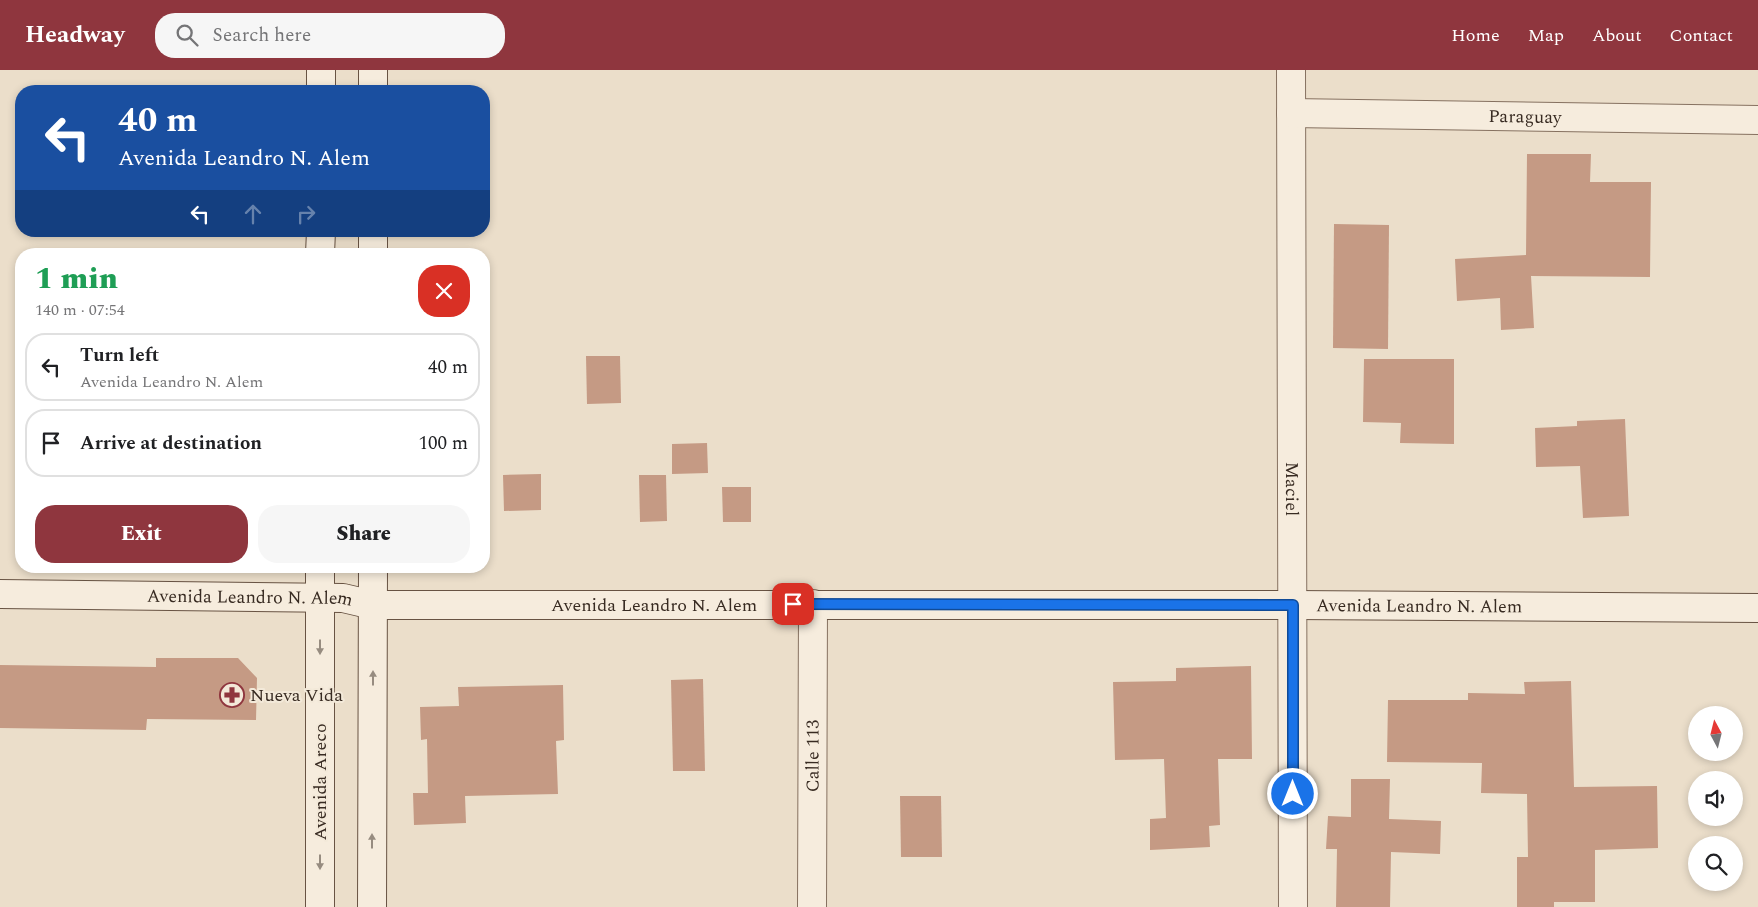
<!DOCTYPE html>
<html lang="en">
<head>
<meta charset="utf-8">
<style>
	:root { --surface:#fff; --page:#f6f6f6; --text:#202124; --muted:#757577; --line:#e0e0e0; --accent:#8f363e }
	body { margin:0; font-family:Spectral,serif; background:var(--page); color:var(--text); height:100vh; display:flex; flex-direction:column; font-size:19px; white-space:nowrap }
	* { box-sizing:border-box; margin:0 }
	p { font-size:16px; color:var(--muted) }
	.icon { flex:none; width:28px; height:28px; fill:none; stroke:currentColor; stroke-width:2; stroke-linecap:round; stroke-linejoin:round }
	.map { position:relative; flex:1; overflow:hidden }
	.sheet { position:absolute; left:15px; top:178px; width:475px; height:325px; display:flex; flex-direction:column; background:var(--surface); border-radius:20px; box-shadow:0 2px 8px #0003 }
	.sheet>* { flex:none }
	.top-card { position:absolute; left:15px; top:15px; width:475px; height:152px; border-radius:20px; box-shadow:0 2px 8px #0003; background:#1a4fa0; color:#fff; overflow:hidden }
	.needle { width:32px; rotate:353deg }
	.buttons { position:absolute; left:1688px; top:636px; display:grid; gap:10px }
	.buttons a { display:grid; place-items:center; width:55px; height:55px; border-radius:50%; background:var(--surface); box-shadow:0 2px 8px #0003; font-size:25px }
	.pin { position:absolute; display:grid; place-items:center; width:42px; height:42px; color:#fff; margin:-21px; border-radius:10px; box-shadow:0 2px 8px #0006 }
	.me { position:absolute; width:55px; margin:-28px; rotate:0deg; stroke-linejoin:round; filter:drop-shadow(0 0 4px #0008) }
	.turn { display:flex; align-items:center; gap:18px; height:105px; padding:0 20px; font-size:22px }
	.turn .icon { width:65px; height:65px; stroke-width:2.5 }
	.turn b { display:block; font-size:35px; line-height:42px }
	.lanes { display:flex; align-items:center; height:48px; padding:0 20px; background:#0003; justify-content:center; gap:25px; direction:ltr }
	.lanes .off { opacity:.35 }
	.round { display:grid; place-items:center; flex:none; width:52px; height:52px; border-radius:20px; background:var(--page) }
	.overview { display:flex; align-items:center; justify-content:space-between; height:85px; padding:0 20px }
	h1 { font-size:30px; font-weight:800; line-height:38px; color:#1e9e55 }
	.action { display:flex; gap:10px; margin-top:auto; padding:10px 20px }
	.action a { flex:1; height:58px; border-radius:20px; background:var(--accent); color:#fff; font-size:20px; font-weight:800; line-height:58px; text-align:center }
	.action a+a { background:var(--page); color:var(--text) }
	ul { padding:0; list-style:none }
	li { display:flex; align-items:center; gap:15px; height:68px; margin:0 10px 8px; padding:0 10px; border:2px solid var(--line); border-radius:20px }
	li div { flex:1 }
	li b { display:block; font-size:19px }
	li em { font-style:normal }
	header { display:flex; align-items:center; gap:30px; box-sizing:border-box; height:70px; padding:0 25px; background:var(--accent); color:#fff }
	header strong { font-size:24px }
	nav { display:flex; gap:28px; margin-inline-start:auto; font-size:18px }
	.search { width:350px; height:45px; background:var(--page); display:flex; align-items:center; gap:12px; box-sizing:border-box; padding:0 18px; border-radius:20px; color:var(--muted); font-size:19px }
	.map>svg:first-child { display:block }
	.building { fill:#c59a84 }
	.lines { fill:none; stroke-linecap:round; stroke-linejoin:round }
	.street-casing { stroke:#867160; stroke-width:30 }
	.secondary-casing { stroke:#685343; stroke-width:30 }
	.street { stroke:#f6ecdd; stroke-width:28 }
	.secondary { stroke:#f6ecdd; stroke-width:28 }
	.oneway { fill:#978c80 }
	.route-casing { stroke:#114b97; stroke-width:12 }
	.route { stroke:#1a73e8; stroke-width:9 }
	.labels { text-anchor:middle; dominant-baseline:central; stroke-width:4; stroke-linejoin:round; paint-order:stroke }
	.street-label { font-size:18px; fill:#382b22; stroke:#f3e9d9 }
	.poi-label { font-size:18px; fill:#382b22; stroke:#f3e9d9; text-anchor:start }
</style>
</head>
<body>
<header>
<strong>Headway</strong>
<div class="search"><svg class="icon" aria-label="search" viewBox="0 0 24 24"><circle cx="10" cy="10" r="6"/><path d="M15 15l6 6"/></svg>Search here</div>
<nav><a>Home</a><a>Map</a><a>About</a><a>Contact</a></nav>
</header>
<div class="map">
<svg width="1758" height="837" viewBox="0 0 1758 837">
	<rect width="100%" height="100%" fill="#ebdeca"/>
	<g class="building">
		<polygon points="1527,84 1591,84 1590,112 1651,112 1650,207 1531,206 1534,258 1501,260 1500,228 1457,231 1455,189 1526,185"/>
		<polygon points="1334,154 1389,155 1388,279 1333,278"/>
		<polygon points="586,286 620,286 621,333 587,334"/>
		<polygon points="1364,289 1454,289 1454,374 1400,373 1401,353 1363,352"/>
		<polygon points="1625,349 1629,446 1583,448 1580,396 1536,397 1535,358 1577,356 1577,351"/>
		<polygon points="707,373 708,403 672,404 672,374"/>
		<polygon points="541,404 541,440 504,441 503,405"/>
		<polygon points="639,405 666,405 667,451 640,452"/>
		<polygon points="722,417 751,417 751,452 723,452"/>
		<polygon points="156,588 238,588 257,608 256,650 147,649 146,660 0,658 0,595 156,597"/>
		<polygon points="1251,596 1252,689 1218,689 1220,755 1209,756 1210,777 1150,780 1150,749 1166,748 1164,689 1115,690 1113,612 1176,611 1176,598"/>
		<polygon points="703,609 705,701 673,701 671,610"/>
		<polygon points="1571,611 1574,717 1657,716 1658,778 1595,780 1595,832 1554,832 1554,837 1517,837 1517,787 1528,787 1527,724 1481,723 1482,693 1387,692 1388,630 1468,630 1468,623 1525,624 1524,612"/>
		<polygon points="563,615 564,670 556,671 558,724 465,726 466,753 414,755 413,723 428,723 427,669 421,670 420,637 459,636 458,617"/>
		<polygon points="1351,709 1390,709 1389,749 1441,751 1440,784 1391,782 1390,837 1336,837 1337,779 1326,779 1328,746 1351,747"/>
		<polygon points="900,726 941,726 942,787 901,787"/>
	</g>
	<g class="lines">
		<defs>
			<g id="street">
				<path id="s1" d="M 1291,0 L 1293,837"/>
				<path id="s2" d="M 1291,43 L 1758,50"/>
				<path id="s3" d="M 812,837 L 813,534"/>
			</g>
			<g id="secondary">
				<polyline points="321,21 321,0"/>
				<polyline points="373,21 373,0"/>
				<polyline points="320,184 321,161"/>
				<polyline points="373,184 373,161"/>
				<path id="s4" d="M 0,524 L 343,528 L 373,535 L 1293,535 L 1758,538"/>
				<polyline points="320,837 320,496"/>
				<polyline points="372,837 373,496"/>
			</g>
		</defs>
		<use href="#street" class="street-casing"/>
		<use href="#secondary" class="secondary-casing"/>
		<use href="#street" class="street"/>
		<use href="#secondary" class="secondary"/>
	</g>
	<defs><path id="oneway-solid" d="M-6-.8H1V-3.2L6.5 0L1 3.2V.8H-6Z" transform="scale(1.25)"/></defs>
	<g class="oneway">
		<use href="#oneway-solid" transform="translate(320 577) rotate(90)"/>
		<use href="#oneway-solid" transform="translate(373 608) rotate(-90)"/>
		<use href="#oneway-solid" transform="translate(372 771) rotate(-90)"/>
		<use href="#oneway-solid" transform="translate(320 792) rotate(90)"/>
	</g>
	<g class="lines">
		<defs>
			<polyline id="route" points="793,534 1293,535 1293,724"/>
		</defs>
		<use href="#route" class="route-casing"/>
		<use href="#route" class="route"/>
	</g>
	<defs>
		<symbol id="pharmacy-ring" viewBox="-11 -11 22 22"><circle r="9.5" fill="#f3e9d9" stroke="#8f363e" stroke-width="1.5"/><path d="M-2-6h4v4h4v4h-4v4h-4v-4h-4v-4h4Z" fill="#8f363e"/></symbol>
	</defs>
	<g fill-rule="evenodd">
		<use href="#pharmacy-ring" x="218" y="611" width="28" height="28"/>
	</g>
	<g class="labels">
		<g class="street-label">
			<text stroke="none"><textPath href="#s2" startOffset="234">Paraguay</textPath></text>
			<text stroke="none"><textPath href="#s1" startOffset="419">Maciel</textPath></text>
			<text stroke="none"><textPath href="#s4" startOffset="250">Avenida Leandro N. Alem</textPath></text>
			<text stroke="none"><textPath href="#s4" startOffset="655">Avenida Leandro N. Alem</textPath></text>
			<text stroke="none"><textPath href="#s4" startOffset="1420">Avenida Leandro N. Alem</textPath></text>
			<text stroke="none"><textPath href="#s3" startOffset="151">Calle 113</textPath></text>
			<text transform="translate(320 712) rotate(-90)">Avenida Areco</text>
		</g>
		<g class="poi-label">
			<text x="250" y="625">Nueva Vida</text>
		</g>
	</g>
</svg>
<div class="buttons">
<a><svg class="needle" viewBox="-14 -14 28 28"><path d="M0-13l5 13h-10z" fill="#e53935"/><path d="M0 13l5-13h-10z" fill="#757577"/></svg></a>
<a><svg class="icon" aria-label="sound" viewBox="0 0 24 24"><path d="M4 9h4l5-4v14l-5-4H4zM17 9q2 3 0 6"/></svg></a>
<a><svg class="icon" aria-label="search" viewBox="0 0 24 24"><circle cx="10" cy="10" r="6"/><path d="M15 15l6 6"/></svg></a>
</div>
<div class="pin" style="left:793px;top:534px;background:#d93025"><svg class="icon" aria-label="arrive" viewBox="0 0 24 24"><path d="M6 21V4h12l-3 4 3 4H6"/></svg></div>
<svg class="me" style="left:1293px;top:724px" viewBox="-20 -20 40 40"><circle r="17" fill="#1a73e8" stroke="#fff" stroke-width="3"/><path d="M0-11L8 9 0 5-8 9z" fill="#fff"/></svg>
<div class="top-card">
<div class="turn"><svg class="icon" aria-label="left" viewBox="0 0 24 24"><path d="M17 20v-9H6M10 6l-5 5 5 5"/></svg><div><b>40 m</b>Avenida Leandro N. Alem</div></div>
<div class="lanes"><svg class="icon" aria-label="left" viewBox="0 0 24 24"><path d="M17 20v-9H6M10 6l-5 5 5 5"/></svg><svg class="icon off" aria-label="ahead" viewBox="0 0 24 24"><path d="M12 20V5M6 11l6-6 6 6"/></svg><svg class="icon off" aria-label="right" viewBox="0 0 24 24"><path d="M7 20v-9h11M14 6l5 5-5 5"/></svg></div>
</div>
<section class="sheet">
<div class="overview"><div><h1>1 min</h1><p>140 m · 07:54</p></div><a class="round" style="background:#d93025;color:#fff"><svg class="icon" aria-label="close" viewBox="0 0 24 24"><path d="M6 6l12 12M18 6L6 18"/></svg></a></div>
<ul>
<li><svg class="icon" aria-label="left" viewBox="0 0 24 24"><path d="M17 20v-9H6M10 6l-5 5 5 5"/></svg><div><b>Turn left</b><p>Avenida Leandro N. Alem</p></div><em>40 m</em></li>
<li><svg class="icon" aria-label="arrive" viewBox="0 0 24 24"><path d="M6 21V4h12l-3 4 3 4H6"/></svg><div><b>Arrive at destination</b></div><em>100 m</em></li>
</ul>
<div class="action"><a>Exit</a><a>Share</a></div>
</section>
</div>
</body>
</html>
